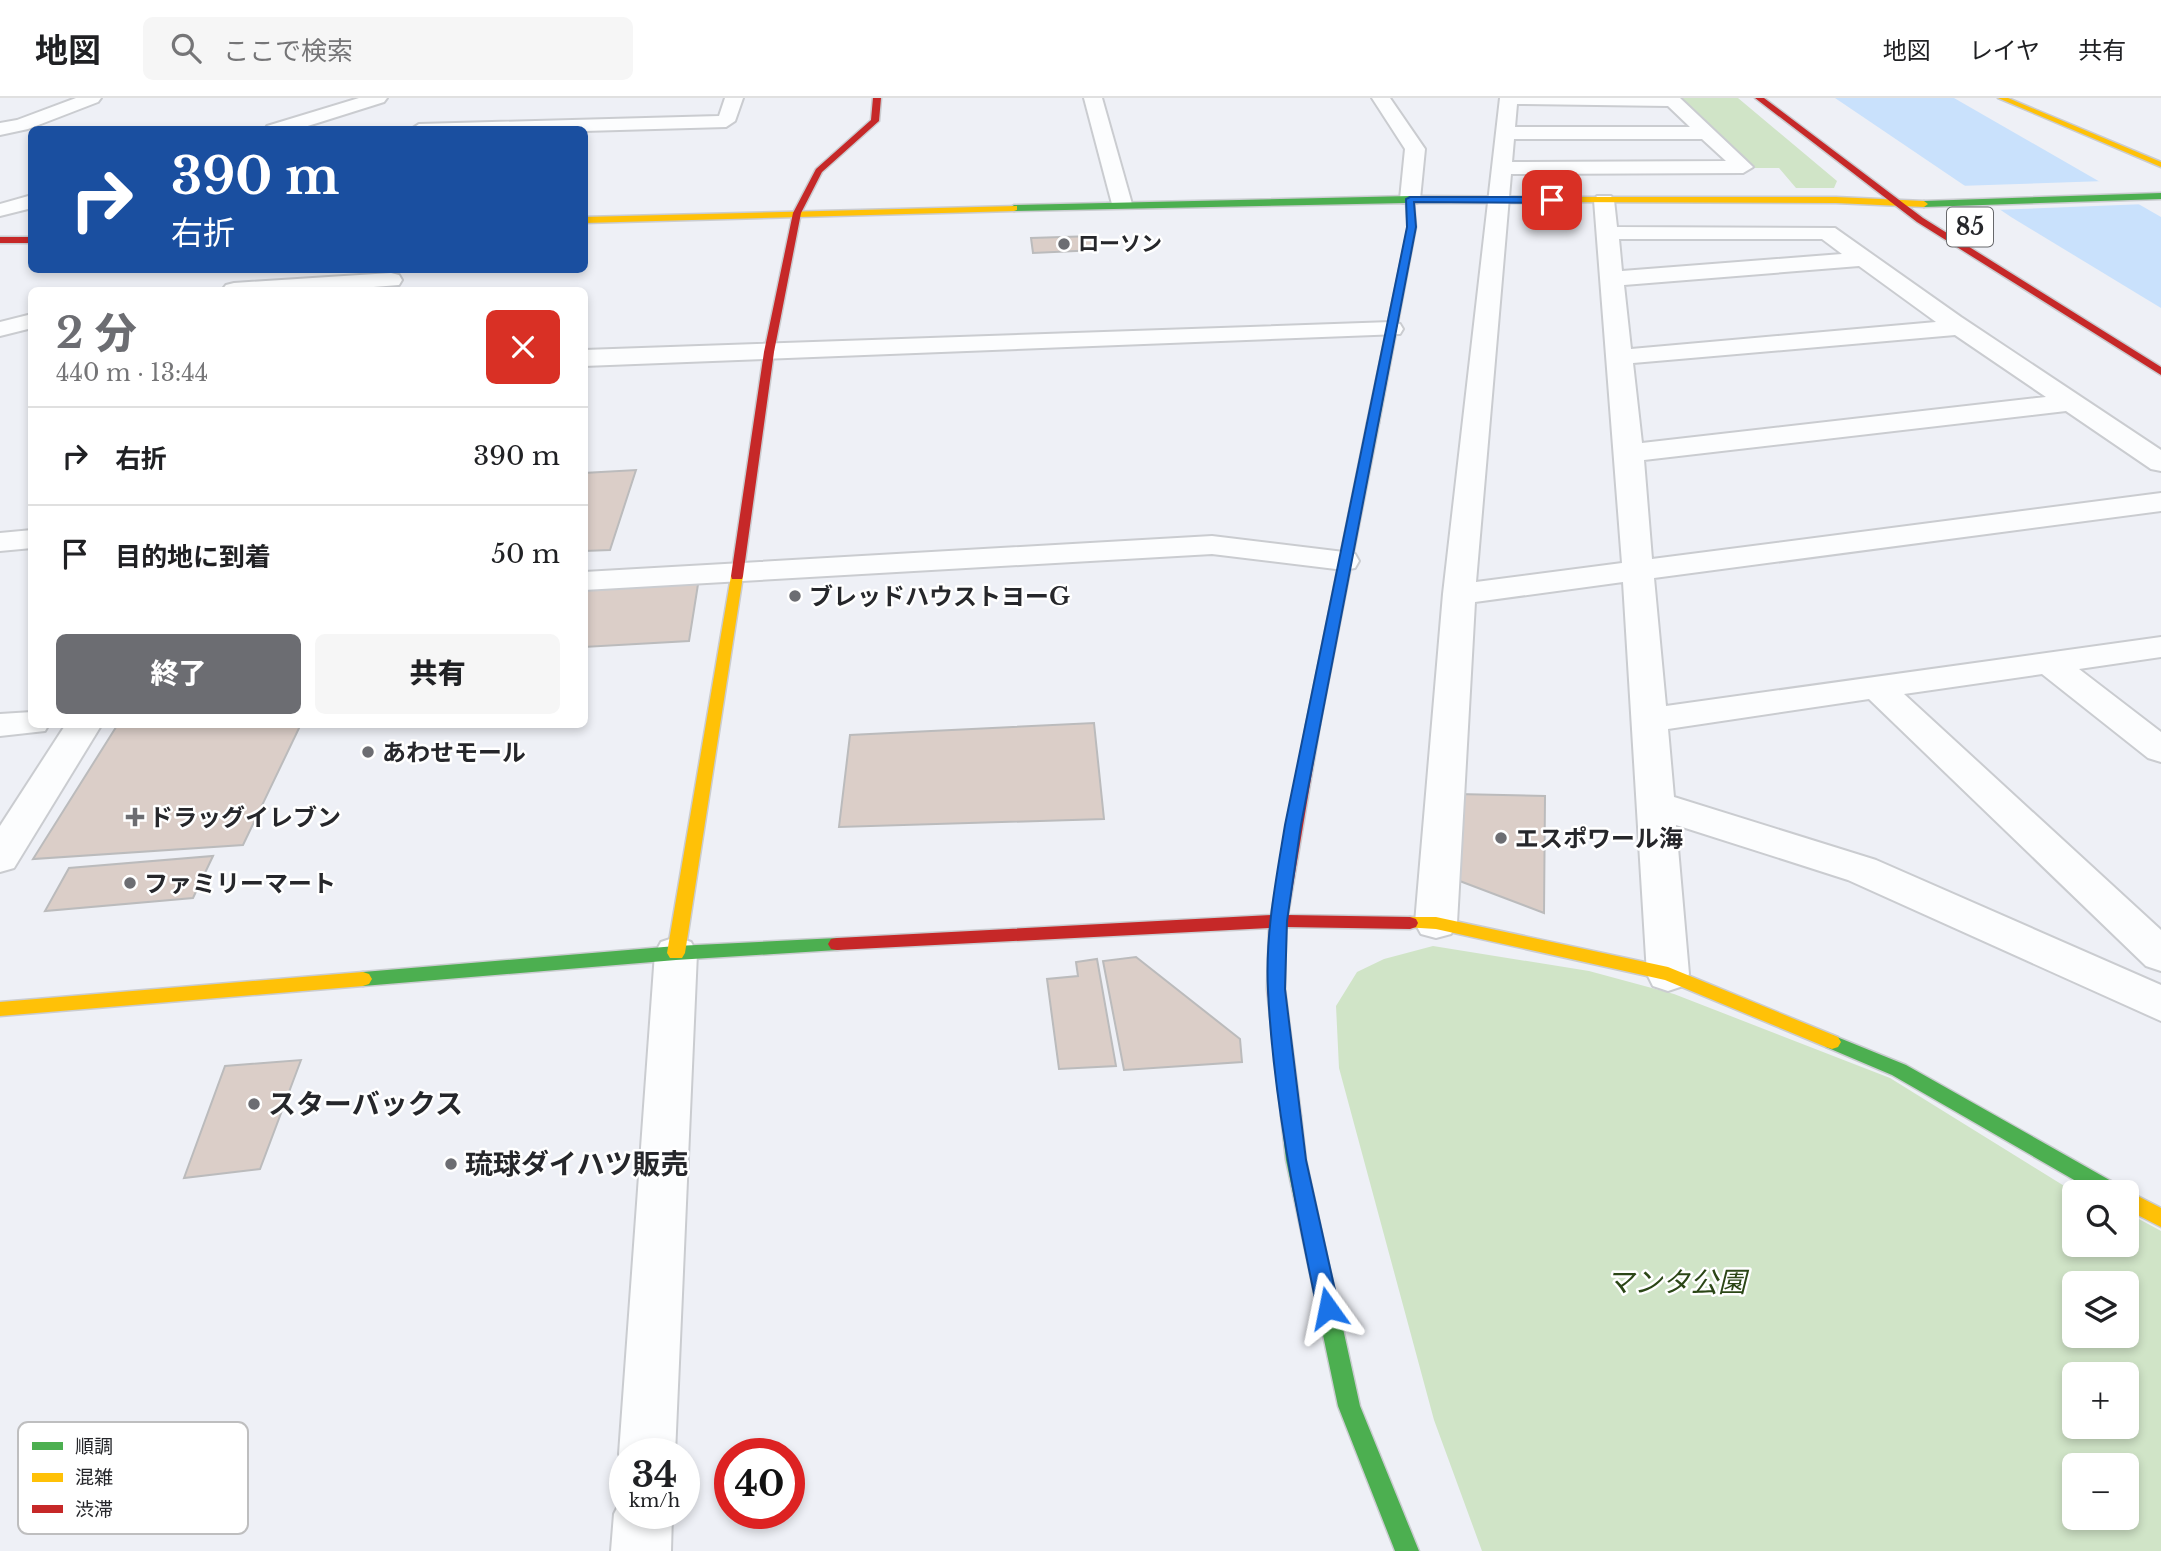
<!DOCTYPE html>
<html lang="ja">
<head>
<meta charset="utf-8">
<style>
	:root { --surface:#fff; --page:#f6f6f6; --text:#202124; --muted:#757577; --line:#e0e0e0; --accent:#6c6d72 }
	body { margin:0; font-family:"Libre Baskerville","Noto Sans JP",serif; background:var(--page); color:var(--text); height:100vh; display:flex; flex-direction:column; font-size:26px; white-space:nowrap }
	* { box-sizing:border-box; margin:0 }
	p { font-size:23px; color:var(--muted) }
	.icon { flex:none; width:38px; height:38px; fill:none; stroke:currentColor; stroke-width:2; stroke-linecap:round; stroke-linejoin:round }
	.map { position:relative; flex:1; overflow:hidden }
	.side { position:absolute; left:28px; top:189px; width:560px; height:441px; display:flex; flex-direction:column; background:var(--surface); border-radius:10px; box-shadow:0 4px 10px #0003 }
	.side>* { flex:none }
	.top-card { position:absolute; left:28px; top:28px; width:560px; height:147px; border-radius:10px; box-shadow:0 4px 10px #0003; background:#1a4fa0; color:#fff; overflow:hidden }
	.controls { position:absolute; left:2062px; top:1082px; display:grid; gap:14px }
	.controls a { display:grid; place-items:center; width:77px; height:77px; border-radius:10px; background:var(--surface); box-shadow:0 4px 10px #0003; font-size:35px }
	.speed { position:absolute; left:609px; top:1340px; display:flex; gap:14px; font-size:35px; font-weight:700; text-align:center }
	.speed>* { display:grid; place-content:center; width:91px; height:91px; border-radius:50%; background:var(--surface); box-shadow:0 4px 10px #0003; line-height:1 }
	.speed small { font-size:18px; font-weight:400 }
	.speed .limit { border:10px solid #d22; background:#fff; color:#111 }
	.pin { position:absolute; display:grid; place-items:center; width:60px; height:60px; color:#fff; margin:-30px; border-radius:14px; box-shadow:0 4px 10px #0006 }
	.me { position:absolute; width:77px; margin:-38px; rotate:348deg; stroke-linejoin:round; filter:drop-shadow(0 0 5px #0008) }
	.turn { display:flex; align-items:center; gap:24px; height:147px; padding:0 28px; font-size:32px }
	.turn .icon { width:91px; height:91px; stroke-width:2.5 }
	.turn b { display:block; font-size:49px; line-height:60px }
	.round { display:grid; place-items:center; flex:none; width:74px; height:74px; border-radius:10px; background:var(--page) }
	.overview { display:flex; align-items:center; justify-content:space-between; height:119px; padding:0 28px }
	h1 { font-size:42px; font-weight:800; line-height:52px; color:var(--accent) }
	.primary-button { display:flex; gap:14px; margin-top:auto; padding:14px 28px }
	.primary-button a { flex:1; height:80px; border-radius:10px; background:var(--accent); color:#fff; font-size:28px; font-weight:800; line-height:80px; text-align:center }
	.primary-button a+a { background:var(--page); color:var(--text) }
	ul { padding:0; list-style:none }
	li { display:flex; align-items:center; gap:21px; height:98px; padding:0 28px; border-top:2px solid var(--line) }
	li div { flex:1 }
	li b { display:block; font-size:26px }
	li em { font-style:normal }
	header { display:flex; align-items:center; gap:42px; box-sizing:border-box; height:98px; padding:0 35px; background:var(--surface); border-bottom:2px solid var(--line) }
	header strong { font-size:33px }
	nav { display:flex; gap:38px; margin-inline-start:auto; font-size:24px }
	.search { width:490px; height:63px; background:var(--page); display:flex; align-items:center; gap:18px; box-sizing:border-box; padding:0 24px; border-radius:10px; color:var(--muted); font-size:26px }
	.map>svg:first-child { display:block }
	.green { fill:#d0e4c7; fill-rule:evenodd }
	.water { fill:#c9e1fc }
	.pier { fill:#eef0f6 }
	.building { fill:#dbcec8; stroke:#bbbbbc; stroke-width:2 }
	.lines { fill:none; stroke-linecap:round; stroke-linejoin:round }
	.street-casing { stroke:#caccd0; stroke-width:4 }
	.fast-casing { stroke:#caccd0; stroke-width:3 }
	.slow-casing { stroke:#caccd0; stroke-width:3 }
	.jam-casing { stroke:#caccd0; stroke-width:3 }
	.street { fill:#fcfdfe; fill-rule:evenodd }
	.fast { fill:#4caf50; fill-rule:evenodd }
	.slow { fill:#ffc107; fill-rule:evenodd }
	.jam { fill:#c62828; fill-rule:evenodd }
	.route { fill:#1a73e8; stroke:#114b97; stroke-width:2 }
	.poi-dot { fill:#6c6d72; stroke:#fff; stroke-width:2.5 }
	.labels { text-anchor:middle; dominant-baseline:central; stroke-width:5; stroke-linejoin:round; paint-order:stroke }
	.far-poi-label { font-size:21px; font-weight:bold; fill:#26272b; stroke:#fff; text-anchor:start }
	.shield { fill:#fff; stroke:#67686b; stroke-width:2 }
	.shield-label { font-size:23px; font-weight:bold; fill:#26272b }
	.poi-label { font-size:24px; font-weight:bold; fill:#26272b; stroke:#fff; text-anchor:start }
	.near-poi-label { font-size:28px; font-weight:bold; fill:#26272b; stroke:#fff; text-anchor:start }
	.near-park-label { font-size:28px; font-style:italic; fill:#2b4616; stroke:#fff }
	.key { fill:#fff; stroke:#bebebf; stroke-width:2 }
	.key-label { font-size:19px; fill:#26272b }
</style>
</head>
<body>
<header>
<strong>地図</strong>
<div class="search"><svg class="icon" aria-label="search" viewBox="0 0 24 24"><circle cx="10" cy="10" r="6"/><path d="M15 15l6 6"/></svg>ここで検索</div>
<nav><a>地図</a><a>レイヤ</a><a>共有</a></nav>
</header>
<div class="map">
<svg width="2161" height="1453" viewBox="0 0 2161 1453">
	<rect width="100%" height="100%" fill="#eef0f6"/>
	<g class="green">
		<polygon points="1672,0 1738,0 1837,83 1834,90 1796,90 1779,70 1744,70"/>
		<path d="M 1433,848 L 1589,873 L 1674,896 L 1890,980 L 2074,1094 L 2074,1146 L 2126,1146 L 2126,1114 L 2161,1133 L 2161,1453 L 1482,1453 L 1434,1322 L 1339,970 L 1336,908 L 1357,874 L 1384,861 ZM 2074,1185 L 2126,1185 L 2126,1237 L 2074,1237 ZM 2074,1276 L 2126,1276 L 2126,1328 L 2074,1328 ZM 2074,1367 L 2126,1367 L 2126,1419 L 2074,1419 Z"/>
	</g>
	<polygon class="water" points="1835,0 1954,0 2161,119 2161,210 2011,119"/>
	<polygon class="pier" points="2105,83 2146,106 1994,112 1958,88"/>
	<g class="building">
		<polygon points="1094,138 1097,152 1033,155 1031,140"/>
		<polygon points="636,372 610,452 584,453 584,375"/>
		<polygon points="699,480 689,543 584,549 584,487"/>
		<polygon points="1094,625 1104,721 839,729 850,637"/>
		<polygon points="118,626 301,626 243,747 33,761"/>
		<polygon points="1457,696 1545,698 1544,815 1457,782"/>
		<polygon points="213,758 193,800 45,813 69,770"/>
		<polygon points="1136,859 1240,941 1242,964 1124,972 1103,863"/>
		<polygon points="1097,861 1116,968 1059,971 1047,881 1078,878 1076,864"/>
		<polygon points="301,962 260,1071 184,1080 225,968"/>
	</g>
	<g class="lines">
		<defs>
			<g id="street">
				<polygon points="76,0 101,0 98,4 28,31 0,37 0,25 17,22"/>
				<polygon points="359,0 387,0 384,4 295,32 265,32 267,28"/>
				<polygon points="725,0 743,0 735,23 726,29 584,33 410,32 419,26 719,18"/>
				<polygon points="1084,0 1102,0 1132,106 1129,110 1115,110 1112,106"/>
				<polygon points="1372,0 1390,0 1425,51 1420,101 1417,105 1403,105 1400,101 1405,51"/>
				<path d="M 1500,0 L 1680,0 L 1753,69 L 1743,75 L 1511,76 L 1476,484 L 1622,465 L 1594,102 L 1597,98 L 1611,98 L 1614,102 L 1617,129 L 1835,130 L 1961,219 L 2161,352 L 2161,373 L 2151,371 L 2066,313 L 1644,362 L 1652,461 L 2161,395 L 2161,413 L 1654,480 L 1666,608 L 2161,539 L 2161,559 L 2079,571 L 2161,634 L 2161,664 L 2148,660 L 2042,576 L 1904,596 L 2161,832 L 2161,873 L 2146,868 L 1869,601 L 1668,631 L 1674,699 L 1876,762 L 2161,887 L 2161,923 L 1848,782 L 1676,727 L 1689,876 L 1683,888 L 1668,893 L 1653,888 L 1647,876 L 1623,484 L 1475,504 L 1457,825 L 1451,836 L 1436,840 L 1421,836 L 1415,825 L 1443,496 ZM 1517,6 L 1668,8 L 1690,29 L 1515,29 ZM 1514,41 L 1702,41 L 1726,63 L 1512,64 ZM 1619,141 L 1822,141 L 1842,156 L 1622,173 ZM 1859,168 L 1936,224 L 1631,251 L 1624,187 ZM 1955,237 L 2046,299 L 1642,345 L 1633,265 Z"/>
				<polygon points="32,97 32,110 0,118 0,106"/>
				<polygon points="391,175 399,177 402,182 399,187 335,192 222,192 226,187 234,185"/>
				<polygon points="32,216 32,230 0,238 0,224"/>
				<polygon points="1391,224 1400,226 1403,231 1400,236 584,268 584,252"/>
				<polygon points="32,432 32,450 0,453 0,435"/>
				<polygon points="1212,438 1344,454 1355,456 1359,463 1355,470 1344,472 1212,456 584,492 584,474"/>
				<polygon points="32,614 32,626 49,626 45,633 0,638 0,616"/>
				<polygon points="66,626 102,626 14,770 0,774 0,728"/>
				<polygon points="676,839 691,844 697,855 675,1356 625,1356 625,1371 619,1356 655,855 661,844"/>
				<polygon points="625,1394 625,1416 672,1416 671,1453 611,1453 614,1416"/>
			</g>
			<g id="fast">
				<polygon points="2161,95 2161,101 1924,109 1920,106 1924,103"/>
				<polygon points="1410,98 1553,99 1557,102 1553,105 1414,105 1416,129 1379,325 1373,328 1367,325 1408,129 1406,105 1014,113 1010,110 1014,107"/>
				<polygon points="837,840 843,841 846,846 843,851 837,852 676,862 363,888 357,886 354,881 357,876 363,874 676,848"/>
				<polygon points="1832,937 1906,967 2120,1088 2123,1094 2095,1094 1892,977 1826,949 1823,944 1826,939"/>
				<polygon points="1291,1010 1298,1012 1301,1018 1306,1062 1360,1308 1419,1453 1395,1453 1338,1308 1286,1062 1281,1018 1284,1012"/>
			</g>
			<g id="slow">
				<polygon points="1998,0 2008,0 2161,64 2161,69"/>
				<polygon points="1553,99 1836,99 1924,103 1928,106 1924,109 1836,105 1550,104 1550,100"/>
				<polygon points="1017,108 1017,112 1014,113 584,125 584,119"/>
				<polygon points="1373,322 1379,325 1320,627 1313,632 1306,627 1367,325"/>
				<polygon points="737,474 743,478 685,855 682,860 670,860 667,855 731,478"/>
				<polygon points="1410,819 1436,819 1668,869 1838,939 1841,944 1838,949 1832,951 1826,949 1665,882 1436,831 1404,829 1402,825 1404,821"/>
				<polygon points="363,874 369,876 372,881 369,886 363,888 0,918 0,904"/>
				<polygon points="2126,1092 2161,1110 2161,1129 2126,1111 2126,1094 2121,1094"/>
			</g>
			<g id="jam">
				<polygon points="873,0 881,0 879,23 822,74 801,115 774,254 743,478 742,481 732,481 731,478 764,254 793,115 816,71 871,22"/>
				<polygon points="1755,0 1764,0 1923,120 2161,269 2161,277 1917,124"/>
				<rect x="0" y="139" width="32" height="6"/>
				<polygon points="1313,622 1320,627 1288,817 1410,819 1416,821 1418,825 1416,829 1410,831 1286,829 1285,891 1301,1018 1298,1024 1291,1026 1284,1024 1281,1018 1267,891 1269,830 837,852 831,851 828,846 831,841 837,840 1271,817 1306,627"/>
			</g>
		</defs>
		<use href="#street" class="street-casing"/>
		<use href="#fast" class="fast-casing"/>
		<use href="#slow" class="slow-casing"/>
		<use href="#jam" class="jam-casing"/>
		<use href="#street" class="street"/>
		<use href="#fast" class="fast"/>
		<use href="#slow" class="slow"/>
		<use href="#jam" class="jam"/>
	</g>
	<path class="route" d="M 1410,99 L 1552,99 L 1557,102 L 1552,105 L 1414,104 L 1416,129 L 1301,727 L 1287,823 L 1285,891 L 1306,1062 L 1339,1210 L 1336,1217 L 1328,1220 L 1320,1217 L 1317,1210 C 1295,1105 1273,999 1268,892 C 1265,837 1276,782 1285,727 L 1407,129 L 1406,101 Z"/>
	<g class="poi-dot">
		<circle cx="1064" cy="146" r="7"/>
		<circle cx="795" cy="498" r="7"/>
		<circle cx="368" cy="654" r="7"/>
		<path d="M131.5 708.5h7v7h7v7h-7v7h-7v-7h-7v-7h7z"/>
		<circle cx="1501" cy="740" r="7"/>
		<circle cx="130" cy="785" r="7"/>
		<circle cx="254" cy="1006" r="7"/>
		<circle cx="451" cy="1066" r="7"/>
	</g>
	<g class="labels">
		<g class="far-poi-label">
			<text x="1078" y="146">ローソン</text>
		</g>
		<rect class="shield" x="1947" y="109.5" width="46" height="39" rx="5"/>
		<g class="shield-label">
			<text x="1970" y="129">85</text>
		</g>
		<g class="poi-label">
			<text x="809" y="498">ブレッドハウストヨーG</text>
			<text x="382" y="654">あわせモール</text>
			<text x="149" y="719">ドラッグイレブン</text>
			<text x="1515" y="740">エスポワール海</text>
			<text x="144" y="785">ファミリーマート</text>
		</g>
		<g class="near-poi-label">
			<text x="268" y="1006">スターバックス</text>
			<text x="465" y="1066">琉球ダイハツ販売</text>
		</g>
		<g class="near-park-label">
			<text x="1676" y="1184">マンタ公園</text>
		</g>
	</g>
	<rect x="18" y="1324" width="230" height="112" rx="10" class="key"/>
	<rect x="32" y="1344" width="31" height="8" fill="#4caf50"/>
	<rect x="32" y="1375" width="31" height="9" fill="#ffc107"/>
	<rect x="32" y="1407" width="31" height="8" fill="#c62828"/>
	<g class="key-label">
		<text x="75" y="1355">順調</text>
		<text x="75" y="1386">混雑</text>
		<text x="75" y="1418">渋滞</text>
	</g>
</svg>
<div class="controls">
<a><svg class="icon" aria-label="search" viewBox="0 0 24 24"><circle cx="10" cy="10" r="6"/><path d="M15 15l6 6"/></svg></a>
<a><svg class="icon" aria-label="layers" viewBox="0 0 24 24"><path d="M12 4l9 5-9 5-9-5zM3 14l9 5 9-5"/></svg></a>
<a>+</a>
<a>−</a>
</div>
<div class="speed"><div>34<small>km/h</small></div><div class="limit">40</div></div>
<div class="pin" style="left:1552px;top:102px;background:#d93025"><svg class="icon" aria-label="arrive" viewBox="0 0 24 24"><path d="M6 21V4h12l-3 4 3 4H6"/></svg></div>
<svg class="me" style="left:1328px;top:1210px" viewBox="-20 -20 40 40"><path d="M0-17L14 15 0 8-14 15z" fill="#1a73e8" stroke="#fff" stroke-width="4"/></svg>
<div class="top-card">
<div class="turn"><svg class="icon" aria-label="right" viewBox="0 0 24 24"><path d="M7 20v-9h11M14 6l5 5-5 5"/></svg><div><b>390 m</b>右折</div></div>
</div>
<section class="side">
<div class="overview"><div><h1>2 分</h1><p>440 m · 13:44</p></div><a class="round" style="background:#d93025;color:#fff"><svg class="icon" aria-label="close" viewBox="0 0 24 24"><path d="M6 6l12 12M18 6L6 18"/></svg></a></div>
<ul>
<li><svg class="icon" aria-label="right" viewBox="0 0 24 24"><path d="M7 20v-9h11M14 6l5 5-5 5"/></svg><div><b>右折</b></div><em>390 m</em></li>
<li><svg class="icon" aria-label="arrive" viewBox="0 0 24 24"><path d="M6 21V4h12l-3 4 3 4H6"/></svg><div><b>目的地に到着</b></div><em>50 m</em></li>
</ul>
<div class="primary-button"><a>終了</a><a>共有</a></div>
</section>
</div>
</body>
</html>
